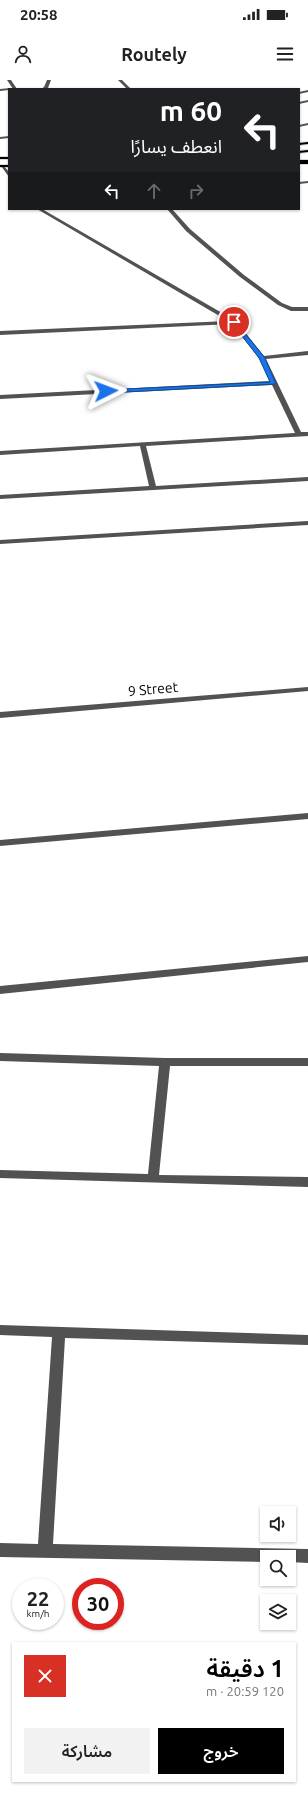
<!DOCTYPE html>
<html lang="ar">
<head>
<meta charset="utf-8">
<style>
	:root { --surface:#fff; --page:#f2f2f2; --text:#222; --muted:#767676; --accent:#000 }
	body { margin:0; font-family:Ubuntu,"Noto Sans Arabic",sans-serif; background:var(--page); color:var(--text); direction:rtl; height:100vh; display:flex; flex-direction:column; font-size:15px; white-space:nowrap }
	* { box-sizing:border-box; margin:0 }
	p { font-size:13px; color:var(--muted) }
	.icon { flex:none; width:22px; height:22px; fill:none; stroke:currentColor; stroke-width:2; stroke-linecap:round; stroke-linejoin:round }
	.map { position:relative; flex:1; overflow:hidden; direction:ltr }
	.drawer { position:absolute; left:12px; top:1562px; width:284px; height:140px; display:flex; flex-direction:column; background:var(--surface); border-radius:0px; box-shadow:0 1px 3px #0004; direction:rtl }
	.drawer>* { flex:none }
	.hud { position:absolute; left:8px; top:8px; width:292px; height:122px; border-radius:0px; box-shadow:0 1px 3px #0004; direction:rtl; background:#202124; color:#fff; overflow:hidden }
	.controls { position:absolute; left:260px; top:1426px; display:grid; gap:8px }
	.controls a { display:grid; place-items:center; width:36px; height:36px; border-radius:0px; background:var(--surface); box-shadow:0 1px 3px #0004; font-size:20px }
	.speed { position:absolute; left:12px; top:1498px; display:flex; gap:8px; font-size:20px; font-weight:700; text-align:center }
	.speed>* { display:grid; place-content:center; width:52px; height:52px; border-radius:50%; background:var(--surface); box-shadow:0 1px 3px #0004; line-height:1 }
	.speed small { font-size:10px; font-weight:400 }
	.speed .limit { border:6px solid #d22; background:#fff; color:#111 }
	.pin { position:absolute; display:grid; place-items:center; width:34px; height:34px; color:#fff; margin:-17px; border:2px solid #fff; border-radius:50%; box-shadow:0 1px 4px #0007 }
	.me { position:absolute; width:44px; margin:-22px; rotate:87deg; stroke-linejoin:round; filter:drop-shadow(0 0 3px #0008) }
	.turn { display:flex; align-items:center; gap:14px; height:84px; padding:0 12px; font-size:18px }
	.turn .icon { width:52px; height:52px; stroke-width:2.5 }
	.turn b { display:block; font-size:28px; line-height:34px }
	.lanes { display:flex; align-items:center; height:38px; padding:0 12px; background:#0003; justify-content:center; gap:20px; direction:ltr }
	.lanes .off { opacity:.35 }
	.round { display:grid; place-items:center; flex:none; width:42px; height:42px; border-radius:0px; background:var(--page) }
	.overview { display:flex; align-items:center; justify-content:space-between; height:68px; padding:0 12px }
	h1 { font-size:24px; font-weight:600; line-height:30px; color:var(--accent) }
	.action { display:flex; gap:8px; margin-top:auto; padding:8px 12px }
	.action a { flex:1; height:46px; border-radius:0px; background:var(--accent); color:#fff; font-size:16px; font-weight:600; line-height:46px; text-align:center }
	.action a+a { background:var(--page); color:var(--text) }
	.status { display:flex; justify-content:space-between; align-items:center; height:28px; padding:0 20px; background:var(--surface); direction:ltr }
	.status svg { height:11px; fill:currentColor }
	header { display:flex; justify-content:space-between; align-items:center; height:52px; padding:0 12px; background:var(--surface); font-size:18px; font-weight:600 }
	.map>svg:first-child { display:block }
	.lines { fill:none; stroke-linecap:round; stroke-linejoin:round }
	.major-casing { stroke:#dbdbdb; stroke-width:2 }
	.highway-casing { stroke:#dbdbdb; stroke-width:2 }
	.minor { fill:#525252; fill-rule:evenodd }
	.major { fill:#000; fill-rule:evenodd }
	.highway { fill:#000; fill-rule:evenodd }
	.route { fill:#1a73e8; stroke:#114b97 }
	.labels { text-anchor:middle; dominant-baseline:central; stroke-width:3; stroke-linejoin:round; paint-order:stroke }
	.street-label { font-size:14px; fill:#000; stroke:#fff }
</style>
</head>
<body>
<div class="status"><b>20:58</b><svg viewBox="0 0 49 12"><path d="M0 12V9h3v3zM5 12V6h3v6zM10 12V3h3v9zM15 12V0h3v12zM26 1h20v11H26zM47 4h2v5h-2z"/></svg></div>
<header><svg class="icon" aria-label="menu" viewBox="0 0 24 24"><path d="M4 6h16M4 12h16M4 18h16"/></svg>Routely<svg class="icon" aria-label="person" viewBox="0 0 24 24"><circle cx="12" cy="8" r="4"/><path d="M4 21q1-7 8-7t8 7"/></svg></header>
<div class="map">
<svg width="308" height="1714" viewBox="0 0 308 1714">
	<rect width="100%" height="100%" fill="#fff"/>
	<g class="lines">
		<defs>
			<g id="major">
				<polygon points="308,62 308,64 299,65 299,63"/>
				<polygon points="308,70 308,72 299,73 299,71"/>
				<rect x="0" y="77" width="9" height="2"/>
				<rect x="0" y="85" width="9" height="2"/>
			</g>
			<rect id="highway" x="299" y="80" width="9" height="4"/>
		</defs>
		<use href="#major" class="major-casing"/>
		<use href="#highway" class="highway-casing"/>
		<g class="minor">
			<polygon points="7,0 11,0 17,9 13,9"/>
			<polygon points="47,0 51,0 48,8 41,9 44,7"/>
			<polygon points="118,0 122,0 131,9 127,9"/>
			<polygon points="10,8 9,10 0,11 0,9"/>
			<polygon points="308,10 308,12 299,14 299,12"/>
			<polygon points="308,20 308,22 299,24 299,22"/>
			<polygon points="308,43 308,45 299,47 299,45"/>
			<polygon points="9,56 9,58 0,59 0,57"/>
			<polygon points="3,85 9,92 9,97 1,86"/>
			<polygon points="308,101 308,103 299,104 299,102"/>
			<polygon points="37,129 42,129 236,241 264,276 308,271 308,275 266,279 301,352 308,352 308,356 146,366 156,406 308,397 308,401 0,419 0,415 149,406 140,366 0,375 0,371 295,353 272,305 0,319 0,315 270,301 259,278 232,244 0,255 0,251 228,241"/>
			<polygon points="167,129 172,129 190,149 244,195 282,223 292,227 308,227 308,231 291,231 278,225 240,197 186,151"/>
			<polygon points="308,441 308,445 0,464 0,460"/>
			<polygon points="308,607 308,611 0,638 0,632"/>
			<polygon points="308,733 308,739 0,766 0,760"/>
			<polygon points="308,876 308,882 0,914 0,906"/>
			<polygon points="0,973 165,978 308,978 308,986 170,986 159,1095 308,1097 308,1107 0,1098 0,1090 148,1094 159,986 0,981"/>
			<polygon points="0,1245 308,1255 308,1265 65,1258 53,1464 308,1469 308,1483 289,1482 289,1477 267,1477 267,1482 0,1477 0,1463 38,1464 52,1257 0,1255"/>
		</g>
		<use href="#major" class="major"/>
		<use href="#highway" class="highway"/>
	</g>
	<polygon class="route" points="232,241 235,241 265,278 276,304 106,313 104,311 106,310 270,302 259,278 232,243"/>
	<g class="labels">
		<g class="street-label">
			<text transform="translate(153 609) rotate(-5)">9 Street</text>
		</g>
	</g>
</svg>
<div class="controls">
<a><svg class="icon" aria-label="sound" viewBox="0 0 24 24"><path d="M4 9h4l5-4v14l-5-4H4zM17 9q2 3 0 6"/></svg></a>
<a><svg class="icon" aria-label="search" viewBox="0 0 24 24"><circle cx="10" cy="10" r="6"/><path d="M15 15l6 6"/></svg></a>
<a><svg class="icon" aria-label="layers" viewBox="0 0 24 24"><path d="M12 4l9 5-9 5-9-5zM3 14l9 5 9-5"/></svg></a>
</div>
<div class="speed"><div>22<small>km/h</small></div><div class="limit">30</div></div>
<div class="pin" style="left:234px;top:242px;background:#d93025"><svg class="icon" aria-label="arrive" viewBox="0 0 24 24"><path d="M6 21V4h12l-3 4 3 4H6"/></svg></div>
<svg class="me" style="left:106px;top:311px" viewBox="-20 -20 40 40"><path d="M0-17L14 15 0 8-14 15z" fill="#1a73e8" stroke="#fff" stroke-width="4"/></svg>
<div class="hud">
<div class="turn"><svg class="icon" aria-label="left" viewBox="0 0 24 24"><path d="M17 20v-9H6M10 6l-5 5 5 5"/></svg><div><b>60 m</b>انعطف يسارًا</div></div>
<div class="lanes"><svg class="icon" aria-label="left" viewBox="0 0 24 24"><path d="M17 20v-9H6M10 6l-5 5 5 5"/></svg><svg class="icon off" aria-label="ahead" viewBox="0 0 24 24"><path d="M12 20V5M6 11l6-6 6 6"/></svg><svg class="icon off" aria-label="right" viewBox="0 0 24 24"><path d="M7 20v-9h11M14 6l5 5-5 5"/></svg></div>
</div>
<section class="drawer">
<div class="overview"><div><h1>1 دقيقة</h1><p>120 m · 20:59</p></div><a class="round" style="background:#d93025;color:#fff"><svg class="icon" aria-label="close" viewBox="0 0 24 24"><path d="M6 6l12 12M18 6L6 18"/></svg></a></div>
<div class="action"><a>خروج</a><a>مشاركة</a></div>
</section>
</div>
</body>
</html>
